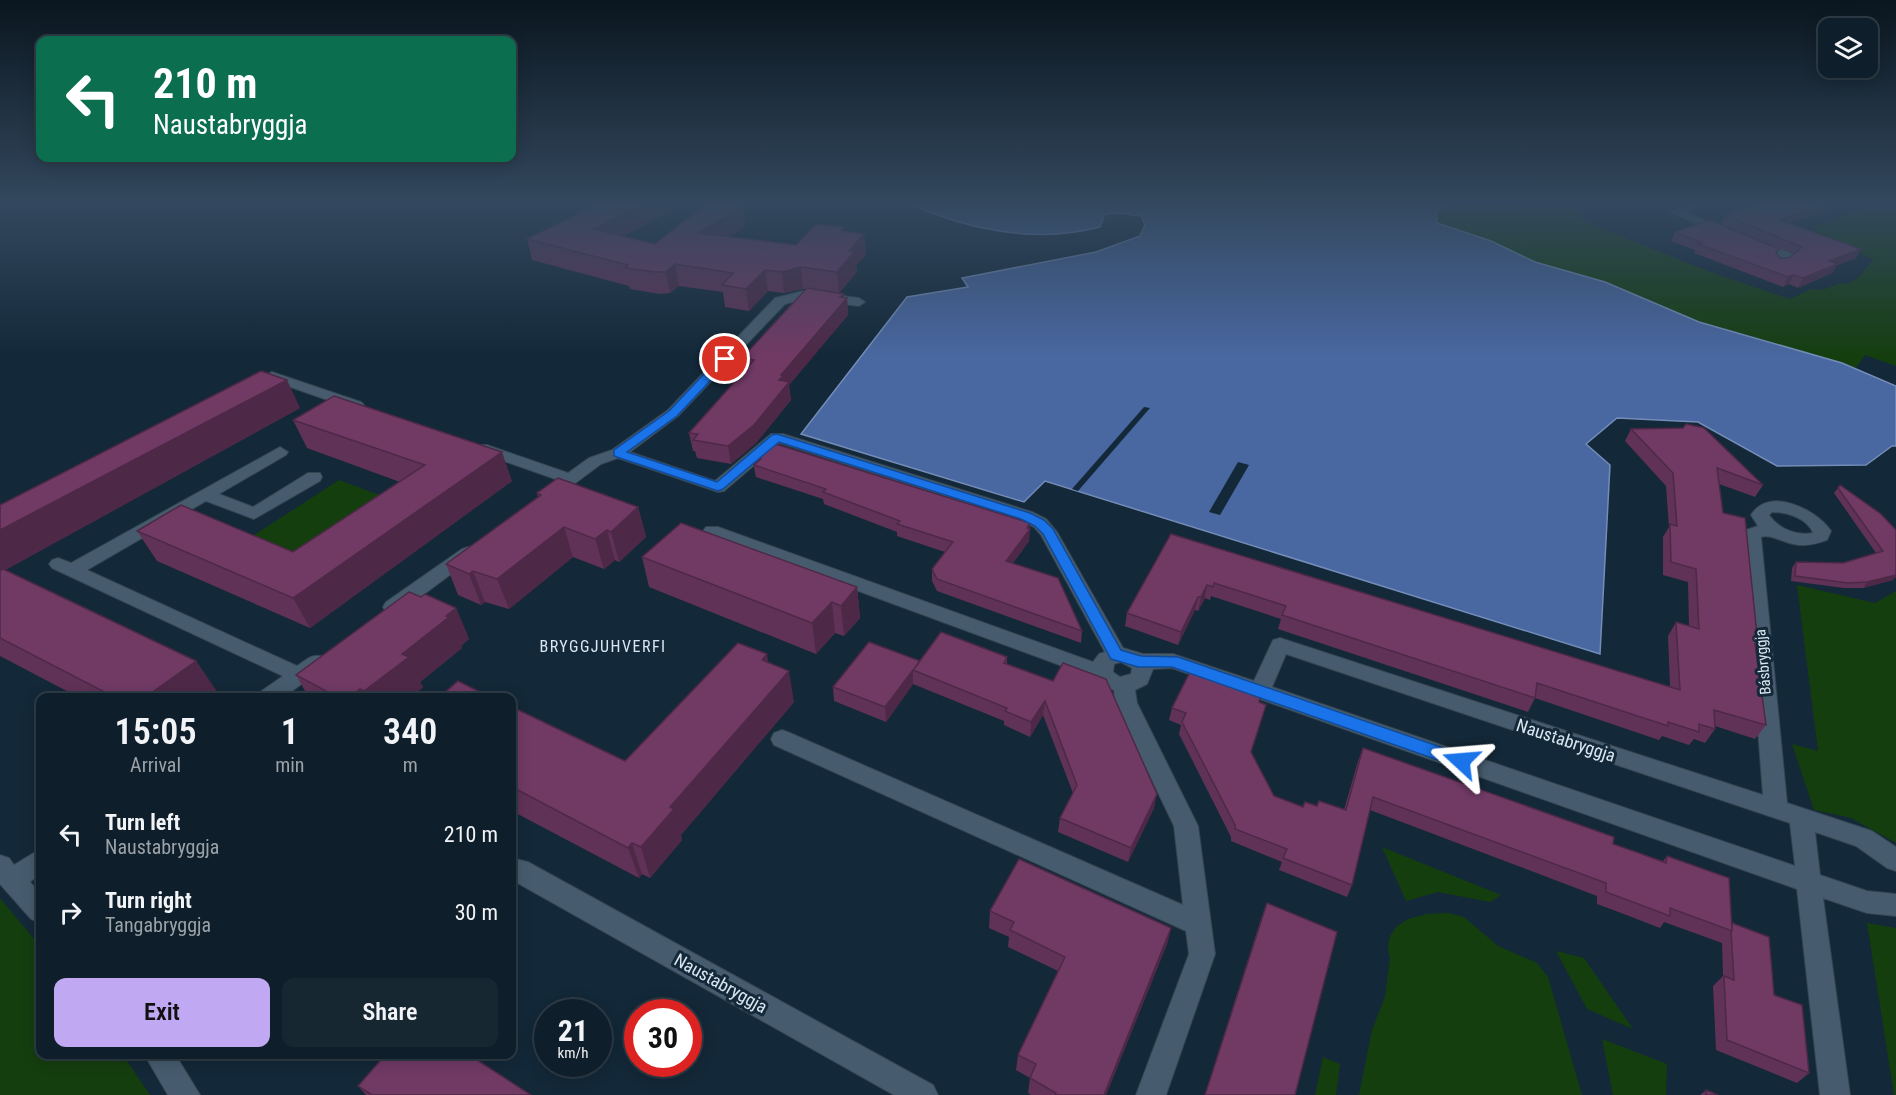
<!DOCTYPE html>
<html lang="en">
<head>
<meta charset="utf-8">
<style>
	:root { --surface:#0e1e2a; --page:#172732; --text:#f1f3f6; --muted:#9ba2a8; --line:#2e3c47; --accent:#c1a8f3 }
	body { margin:0; font-family:"Roboto Condensed",sans-serif; background:var(--page); color:var(--text); height:100vh; display:flex; flex-direction:column; font-size:22px; white-space:nowrap }
	* { box-sizing:border-box; margin:0 }
	p { font-size:20px; color:var(--muted) }
	.icon { flex:none; width:33px; height:33px; fill:none; stroke:currentColor; stroke-width:2; stroke-linecap:round; stroke-linejoin:round }
	.map { position:relative; flex:1; overflow:hidden }
	.sheet { position:absolute; left:36px; top:693px; width:480px; height:366px; display:flex; flex-direction:column; background:var(--surface); border-radius:12px; box-shadow:0 3px 15px #0003,0 0 0 2px var(--line) }
	.sheet>* { flex:none }
	.hud { position:absolute; left:36px; top:36px; width:480px; height:126px; border-radius:12px; box-shadow:0 3px 15px #0003,0 0 0 2px var(--line); background:#0b6e4f; color:#fff; overflow:hidden }
	.tools { position:absolute; left:1818px; top:18px; display:grid; gap:12px }
	.tools a { display:grid; place-items:center; width:60px; height:60px; border-radius:12px; background:var(--surface); box-shadow:0 3px 15px #0003,0 0 0 2px var(--line); font-size:30px }
	.speed { position:absolute; left:534px; top:999px; display:flex; gap:12px; font-size:30px; font-weight:700; text-align:center }
	.speed>* { display:grid; place-content:center; width:78px; height:78px; border-radius:50%; background:var(--surface); box-shadow:0 3px 15px #0003,0 0 0 2px var(--line); line-height:1 }
	.speed small { font-size:15px; font-weight:400 }
	.speed .limit { border:9px solid #d22; background:#fff; color:#111 }
	.pin { position:absolute; display:grid; place-items:center; width:51px; height:51px; color:#fff; margin:-26px; border:3px solid #fff; border-radius:50%; box-shadow:0 2px 6px #0007 }
	.me { position:absolute; width:66px; margin:-33px; rotate:289deg; stroke-linejoin:round; filter:drop-shadow(0 0 4px #0008) }
	.turn { display:flex; align-items:center; gap:21px; height:126px; padding:0 18px; font-size:27px }
	.turn .icon { width:78px; height:78px; stroke-width:2.5 }
	.turn b { display:block; font-size:42px; line-height:51px }
	.eta { display:flex; justify-content:space-evenly; align-items:center; height:102px; text-align:center }
	.eta b { font-size:36px; font-weight:600; line-height:42px }
	.action { display:flex; gap:12px; margin-top:auto; padding:12px 18px }
	.action a { flex:1; height:69px; border-radius:12px; background:var(--accent); color:#111; font-size:24px; font-weight:600; line-height:69px; text-align:center }
	.action a+a { background:var(--page); color:var(--text) }
	ul { padding:0; list-style:none }
	li { display:flex; align-items:center; gap:18px; height:78px; padding:0 18px }
	li div { flex:1 }
	li b { display:block; font-size:22px }
	li em { font-style:normal }
	.map>svg:first-child { display:block }
	.green { fill:#153e0f }
	.water { fill:#4967a0; stroke:#748db8; stroke-width:1.5 }
	.pier { fill:#132838 }
	.lines { fill:none; stroke-linecap:round; stroke-linejoin:round }
	.minor-casing { stroke:#344451; stroke-width:2 }
	.minor { fill:#465c6e; fill-rule:evenodd }
	.wall { fill:#603257 }
	.shaded-wall { fill:#4e2947 }
	.building { fill:#703a65; stroke:#4e2947; stroke-width:1.5 }
	.route { fill:#1a73e8; stroke:#114b97; stroke-width:1.5 }
	.labels { text-anchor:middle; dominant-baseline:central; stroke-width:6; stroke-linejoin:round; paint-order:stroke }
	.street-label { font-size:15px; fill:#dae7f1; stroke:#132838 }
	.neighbourhood-label { font-size:16px; letter-spacing:1.5px; fill:#dae7f1; stroke:#132838 }
	.near-street-label { font-size:18px; fill:#dae7f1; stroke:#132838 }
</style>
</head>
<body>
<div class="map">
<svg width="1896" height="1095" viewBox="0 0 1896 1095">
	<rect width="100%" height="100%" fill="#132838"/>
	<g class="green">
		<path d="M 1455,203 L 1577,203 L 1584,221 L 1710,272 L 1790,299 L 1811,289 L 1822,290 L 1838,284 L 1850,283 L 1860,276 L 1873,260 C 1857,250 1823,240 1813,227 L 1882,203 L 1896,203 L 1896,366 L 1865,355 L 1856,368 L 1699,322 L 1605,282 L 1535,262 L 1491,241 L 1436,223 L 1435,212 L 1446,204 Z"/>
		<polygon points="339,480 404,504 301,561 248,539"/>
		<polygon points="1797,585 1875,603 1896,591 1896,843 1851,818 1814,810 1792,744 1818,751"/>
		<polygon points="1382,847 1501,895 1490,902 1438,892 1406,901"/>
		<polygon points="0,898 40,946 40,1054 123,1055 150,1095 0,1095"/>
		<polygon points="1448,913 1464,917 1498,946 1537,963 1548,977 1582,1095 1359,1095 1372,1030 1385,997 1390,958 1388,948 1390,936 1397,926 1408,919 1427,914"/>
		<polygon points="1867,923 1896,928 1896,1095 1894,1095"/>
		<polygon points="1556,951 1584,958 1633,1029 1587,1009"/>
		<polygon points="1602,1039 1667,1064 1666,1095 1613,1095"/>
		<polygon points="1323,1057 1340,1064 1336,1095 1315,1095"/>
	</g>
	<path class="water" d="M 908,203 L 1455,203 L 1446,204 L 1436,212 L 1437,223 L 1491,241 L 1535,262 L 1605,282 L 1699,322 L 1842,363 L 1896,386 L 1896,446 L 1892,446 L 1866,465 L 1777,466 L 1698,422 L 1617,418 L 1586,444 L 1610,465 L 1600,654 L 1045,481 L 1024,502 L 801,434 L 907,297 L 968,287 L 962,278 L 1096,252 L 1140,236 L 1145,225 L 1141,216 L 1120,213 L 1105,214 L 1100,227 C 1036,244 967,230 908,203 Z"/>
	<g class="pier">
		<polygon points="1144,407 1150,408 1078,491 1072,489"/>
		<polygon points="1238,462 1249,465 1220,515 1209,512"/>
	</g>
	<g class="lines">
		<defs>
			<g id="minor">
				<polygon points="1694,203 1709,203 1686,212 1728,230 1728,234 1720,234 1670,212"/>
				<polygon points="1755,239 1793,254 1795,257 1783,265 1775,265 1773,262 1779,257 1751,245 1751,241"/>
				<path d="M 803,291 L 859,298 L 865,302 L 859,306 L 803,299 L 785,304 L 678,416 L 630,452 L 715,481 L 771,434 L 783,434 L 1032,512 L 1046,519 L 1057,532 L 1123,648 L 1143,654 L 1173,654 L 1254,681 L 1273,640 L 1280,638 L 1763,795 L 1743,534 L 1746,530 L 1758,526 L 1751,515 C 1769,486 1816,509 1831,531 L 1827,540 C 1816,544 1805,547 1793,544 C 1782,542 1771,534 1761,537 L 1787,803 L 1872,831 L 1896,847 L 1896,871 L 1887,868 L 1856,846 L 1815,832 L 1820,875 L 1867,891 L 1896,894 L 1896,916 L 1867,913 L 1823,898 L 1850,1095 L 1820,1095 L 1797,889 L 1172,668 L 1153,669 L 1147,684 L 1135,690 L 1137,703 L 1198,826 L 1215,954 L 1166,1095 L 1136,1095 L 1189,954 L 1186,931 L 774,745 L 771,739 L 774,733 L 782,730 L 790,733 L 1183,905 L 1174,826 L 1115,703 L 1114,690 L 1104,687 L 1095,678 L 706,535 L 703,531 L 706,527 L 718,527 L 1093,662 L 1099,654 L 1105,652 L 1041,535 L 1034,527 L 1020,520 L 780,443 L 724,491 L 718,492 L 618,458 L 601,464 L 554,499 L 542,499 L 540,495 L 558,480 L 475,451 L 473,448 L 475,445 L 487,445 L 568,473 L 589,458 L 612,450 L 668,410 L 775,298 ZM 1772,512 C 1787,512 1807,518 1813,533 C 1796,536 1779,529 1769,515 ZM 1286,654 L 1790,823 L 1795,866 L 1272,687 ZM 1121,662 L 1132,668 L 1131,674 L 1120,677 L 1113,672 L 1114,664 Z"/>
				<polygon points="272,372 361,402 364,405 356,410 273,381 264,384 259,383 257,380"/>
				<path d="M 280,447 L 288,452 L 286,455 L 219,494 L 253,507 L 308,473 L 320,473 L 322,477 L 320,481 L 254,519 L 206,501 L 87,570 L 297,666 C 307,659 313,653 324,657 L 327,662 L 324,667 L 283,698 L 257,698 L 260,692 L 283,676 L 52,568 L 49,564 L 52,560 L 58,558 L 71,563 Z"/>
				<polygon points="468,547 474,549 477,553 474,557 400,612 393,614 386,612 383,607 386,602 462,549"/>
				<polygon points="40,849 40,874 30,882 40,893 40,923 31,919 0,884 0,855 9,858 14,865"/>
				<polygon points="512,858 528,862 933,1085 938,1095 894,1095 512,880"/>
				<polygon points="144,1054 175,1054 200,1095 168,1095"/>
			</g>
		</defs>
		<use href="#minor" class="minor-casing"/>
		<use href="#minor" class="minor"/>
	</g>
	<g class="wall">
		<polygon points="600,203 677,203 678,207 623,236 655,244 745,223 744,224 744,227 729,237 796,245 844,231 864,234 866,255 856,265 857,272 839,293 844,294 844,298 847,298 848,315 789,385 791,400 756,443 731,464 697,458 695,451 693,451 689,433 744,372 742,358 806,289 803,289 784,293 768,291 749,311 725,307 723,292 679,286 670,293 660,294 630,289 629,286 532,260 527,239"/>
		<polygon points="1736,203 1847,203 1789,223 1861,249 1856,258 1837,265 1832,273 1798,288 1789,284 1783,287 1694,253 1695,250 1671,241 1675,232 1779,249 1777,254 1780,258 1789,258 1793,254 1721,224 1725,215 1749,207"/>
		<polygon points="300,408 5,570 196,661 217,692 209,698 80,698 0,656 0,505"/>
		<polygon points="293,420 512,481 310,628 157,561 137,531 293,552 400,482 307,448"/>
		<polygon points="1631,429 1763,485 1755,497 1719,484 1723,513 1758,645 1755,649 1766,725 1755,739 1715,726 1715,729 1705,743 1694,739 1689,745 1662,736 1659,740 1535,698 1528,712 1278,629 1281,619 1211,596 1210,600 1205,598 1198,611 1195,610 1178,645 1125,626 1127,613 1171,534 1670,687 1668,636 1676,622 1689,626 1688,582 1663,575 1663,537 1669,527 1666,486 1625,441"/>
		<polygon points="752,457 1030,523 1029,541 1013,563 1082,631 1081,643 937,591 932,581 932,569 945,552 897,536 897,532 824,504 823,499 756,477"/>
		<polygon points="1838,488 1881,514 1893,580 1863,588 1844,588 1791,581 1792,568 1796,562 1843,563 1876,553 1834,493"/>
		<polygon points="537,493 638,507 646,537 619,562 615,560 604,569 573,557 509,609 485,602 481,605 458,595 446,564 538,497"/>
		<polygon points="642,557 857,587 860,618 844,636 835,633 816,654 649,587"/>
		<polygon points="421,597 456,608 469,639 461,646 462,648 420,682 423,687 411,698 309,698 296,675"/>
		<polygon points="1007,657 1007,664 1154,808 1128,862 1058,832 1060,818 1073,793 1043,715 1030,737 1004,725 1004,721 913,684 886,722 834,701 833,687 920,661"/>
		<polygon points="768,662 794,702 681,835 682,840 650,878 642,874 639,878 512,811 512,707 625,761"/>
		<polygon points="1259,702 1251,753 1274,796 1303,807 1317,806 1344,810 1358,761 1363,748 1613,844 1663,861 1667,856 1732,923 1774,995 1809,1073 1797,1083 1716,1050 1713,986 1723,976 1722,943 1664,922 1660,928 1629,916 1597,904 1597,896 1370,810 1352,885 1347,897 1279,870 1282,862 1231,841 1231,837 1179,734 1181,725 1169,720 1172,708"/>
		<polygon points="1267,903 1295,1095 1205,1095 1261,919"/>
		<polygon points="990,911 1171,928 1167,944 1106,1095 1031,1095 1028,1093 1030,1078 1016,1070 1018,1055 1058,971 1008,947 1009,937 989,928"/>
		<polygon points="358,1086 531,1095 366,1095"/>
		<polygon points="1706,1090 1718,1095 1700,1095"/>
	</g>
	<g class="shaded-wall">
		<polygon points="645,203 677,203 678,207 598,250 594,229"/>
		<polygon points="743,203 745,223 744,224 744,227 702,254 698,233"/>
		<polygon points="1828,203 1847,203 1775,229 1779,220"/>
		<polygon points="864,234 866,255 856,265 857,272 839,293 837,272 849,251"/>
		<polygon points="1861,249 1856,258 1837,265 1832,273 1798,288 1803,278 1829,261"/>
		<polygon points="675,264 679,286 670,293 666,272"/>
		<polygon points="801,267 803,289 784,293 782,272"/>
		<polygon points="765,270 768,291 749,311 746,289"/>
		<polygon points="1794,275 1789,284 1783,287 1788,277"/>
		<polygon points="844,294 844,301 847,298 848,315 789,385 791,400 756,443 731,464 728,446 779,380 781,375"/>
		<polygon points="287,380 300,408 0,573 0,530"/>
		<polygon points="502,452 512,481 310,628 293,598"/>
		<polygon points="638,507 646,537 619,562 611,532"/>
		<polygon points="1030,523 1029,541 1005,573 1006,561"/>
		<polygon points="564,527 573,557 509,609 497,579"/>
		<polygon points="607,530 615,560 604,569 595,539"/>
		<polygon points="473,571 485,602 481,605 469,574"/>
		<polygon points="1896,575 1896,577 1893,580 1863,588 1867,582"/>
		<polygon points="1207,585 1205,598 1198,611 1201,597"/>
		<polygon points="857,587 860,618 844,636 841,606"/>
		<polygon points="1198,597 1195,610 1178,645 1181,632"/>
		<polygon points="832,602 835,633 816,654 812,623"/>
		<polygon points="456,608 469,639 461,646 462,648 420,682 423,687 411,698 368,698 364,691 402,654"/>
		<polygon points="767,654 772,685 762,660"/>
		<polygon points="196,661 217,692 209,698 144,698"/>
		<polygon points="913,670 913,684 886,722 885,707"/>
		<polygon points="789,671 794,702 681,835 682,840 650,878 641,847 670,807"/>
		<polygon points="360,689 364,698 349,698"/>
		<polygon points="1045,701 1043,715 1030,737 1031,722"/>
		<polygon points="1157,794 1154,808 1128,862 1131,848"/>
		<polygon points="632,843 642,874 639,878 628,848"/>
		<polygon points="1171,928 1167,944 1106,1095 1104,1095"/>
	</g>
	<g class="building">
		<polygon points="600,203 645,203 594,229 655,244 707,203 743,203 737,206 742,207 698,233 796,245 816,224 844,227 841,231 864,234 849,251 855,251 837,272 801,267 782,272 765,270 746,289 722,285 733,273 675,264 666,272 655,272 625,268 628,265 527,239"/>
		<polygon points="1763,203 1828,203 1779,220 1861,249 1829,261 1838,264 1803,278 1794,275 1788,277 1698,244 1703,243 1675,232 1710,220 1779,249 1776,253 1780,258 1789,258 1802,247 1725,215"/>
		<polygon points="807,288 844,294 840,297 847,298 781,375 783,376 779,380 789,382 754,425 728,446 693,440 698,434 689,433 754,360 742,358"/>
		<polygon points="261,371 287,380 0,530 0,505"/>
		<polygon points="334,396 502,452 293,598 137,531 181,505 293,552 425,465 293,420"/>
		<polygon points="1686,424 1704,428 1763,485 1717,468 1723,513 1745,518 1758,645 1755,644 1766,725 1714,710 1715,729 1699,724 1699,732 1668,722 1668,726 1537,683 1535,698 1282,615 1286,606 1214,583 1213,587 1207,585 1201,597 1198,597 1181,632 1127,613 1171,534 1680,690 1676,622 1699,629 1696,569 1671,562 1670,524 1677,526 1673,473 1631,429 1683,428"/>
		<polygon points="769,442 1030,523 1027,528 1030,529 1006,561 1058,578 1082,631 937,579 932,569 953,542 897,524 900,521 823,492 826,489 754,465 761,459 752,457"/>
		<polygon points="558,478 638,507 611,532 607,530 595,539 564,527 497,579 473,571 469,574 446,564 541,495 537,493"/>
		<polygon points="1840,485 1881,514 1896,530 1896,575 1867,582 1848,583 1795,576 1796,562 1843,563 1883,551 1838,488"/>
		<polygon points="681,523 857,587 841,606 832,602 812,623 642,557"/>
		<polygon points="3,569 196,661 144,698 116,698 0,638 0,571"/>
		<polygon points="409,592 421,597 425,594 456,608 446,616 449,617 402,654 409,657 364,691 360,689 349,698 339,698 296,675"/>
		<polygon points="941,632 1007,657 1004,663 1053,681 1063,663 1106,679 1157,794 1131,848 1060,818 1077,785 1045,701 1031,722 1005,711 1007,708 913,670 885,707 833,687 869,642 920,661 914,669"/>
		<polygon points="738,643 767,654 762,660 789,671 670,807 674,809 641,847 632,843 628,848 512,787 512,707 625,761"/>
		<polygon points="1191,670 1261,694 1259,702 1266,705 1251,752 1274,796 1303,807 1305,802 1317,806 1319,801 1346,810 1363,748 1614,837 1613,844 1639,853 1666,863 1667,856 1729,878 1732,931 1670,908 1670,916 1606,892 1606,883 1373,797 1352,885 1283,858 1287,849 1235,829 1235,825 1182,722 1186,713 1172,708"/>
		<polygon points="458,681 492,698 444,698 441,696"/>
		<polygon points="1019,859 1171,928 1104,1095 1055,1095 1056,1093 1030,1078 1036,1064 1018,1055 1065,957 1010,930 1014,922 990,911"/>
		<polygon points="1267,903 1337,932 1295,1095 1205,1095"/>
		<polygon points="1732,923 1769,937 1774,995 1802,1005 1809,1073 1727,1040 1724,976 1734,980 1731,931 1732,931"/>
		<polygon points="386,1054 468,1054 531,1095 372,1095 358,1086"/>
		<polygon points="1706,1090 1718,1095 1706,1095"/>
	</g>
	<linearGradient id="sky" x2="0" y2="1"><stop stop-color="#0a161f"/><stop offset="0.57" stop-color="#33485e"/><stop offset="1" stop-color="#33485e" stop-opacity="0"/></linearGradient>
	<rect width="1896" height="356" fill="url(#sky)"/>
	<polygon class="route" points="725,355 730,359 729,361 677,416 627,452 717,482 772,435 777,434 1030,513 1044,520 1053,529 1121,650 1141,656 1178,657 1467,756 1469,761 1467,766 1461,768 1455,766 1172,667 1138,667 1111,659 1043,534 1035,526 1021,519 779,442 723,489 718,491 614,456 614,450 669,411 721,356"/>
	<g class="labels">
		<g class="street-label">
			<text transform="translate(1763 662) rotate(-95)">Básbryggja</text>
		</g>
		<g class="neighbourhood-label">
			<text x="603" y="646">BRYGGJUHVERFI</text>
		</g>
		<g class="near-street-label">
			<text transform="translate(1566 740) rotate(18)">Naustabryggja</text>
			<text transform="translate(721 983) rotate(29)">Naustabryggja</text>
		</g>
	</g>
</svg>
<div class="tools">
<a><svg class="icon" aria-label="layers" viewBox="0 0 24 24"><path d="M12 4l9 5-9 5-9-5zM3 14l9 5 9-5"/></svg></a>
</div>
<div class="speed"><div>21<small>km/h</small></div><div class="limit">30</div></div>
<div class="pin" style="left:725px;top:359px;background:#d93025"><svg class="icon" aria-label="arrive" viewBox="0 0 24 24"><path d="M6 21V4h12l-3 4 3 4H6"/></svg></div>
<svg class="me" style="left:1461px;top:761px" viewBox="-20 -20 40 40"><path d="M0-17L14 15 0 8-14 15z" fill="#1a73e8" stroke="#fff" stroke-width="4"/></svg>
<div class="hud">
<div class="turn"><svg class="icon" aria-label="left" viewBox="0 0 24 24"><path d="M17 20v-9H6M10 6l-5 5 5 5"/></svg><div><b>210 m</b>Naustabryggja</div></div>
</div>
<section class="sheet">
<div class="eta">
<div><b>15:05</b><p>Arrival</p></div>
<div><b>1</b><p>min</p></div>
<div><b>340</b><p>m</p></div>
</div>
<ul>
<li><svg class="icon" aria-label="left" viewBox="0 0 24 24"><path d="M17 20v-9H6M10 6l-5 5 5 5"/></svg><div><b>Turn left</b><p>Naustabryggja</p></div><em>210 m</em></li>
<li><svg class="icon" aria-label="right" viewBox="0 0 24 24"><path d="M7 20v-9h11M14 6l5 5-5 5"/></svg><div><b>Turn right</b><p>Tangabryggja</p></div><em>30 m</em></li>
</ul>
<div class="action"><a>Exit</a><a>Share</a></div>
</section>
</div>
</body>
</html>
